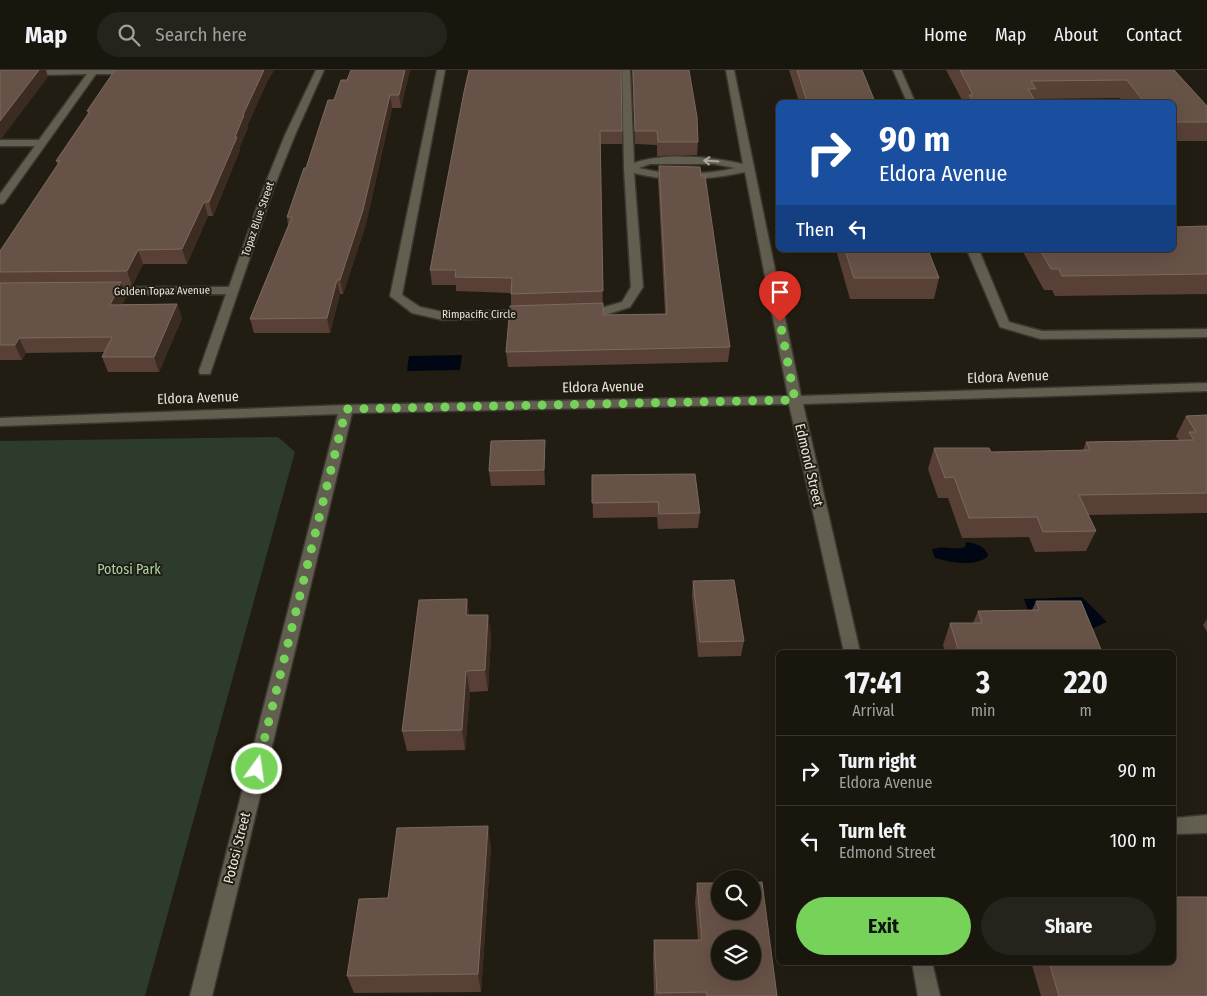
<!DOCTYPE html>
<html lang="en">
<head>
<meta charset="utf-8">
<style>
	:root { --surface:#19160e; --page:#26231c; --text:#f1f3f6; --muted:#9f9f9e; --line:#37352e; --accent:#77d259 }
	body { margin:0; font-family:"Fira Sans Condensed",sans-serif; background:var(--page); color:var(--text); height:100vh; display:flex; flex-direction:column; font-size:19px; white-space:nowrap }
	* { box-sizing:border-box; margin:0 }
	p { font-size:16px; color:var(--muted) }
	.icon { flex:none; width:28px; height:28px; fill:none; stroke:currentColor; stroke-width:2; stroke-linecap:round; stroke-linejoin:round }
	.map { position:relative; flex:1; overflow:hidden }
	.drawer { position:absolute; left:776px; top:580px; width:400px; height:315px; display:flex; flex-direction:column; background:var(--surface); border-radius:8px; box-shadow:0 5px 20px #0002,0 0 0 1px var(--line) }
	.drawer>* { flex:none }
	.guide { position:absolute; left:776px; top:30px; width:400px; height:152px; border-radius:8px; box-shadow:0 5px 20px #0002,0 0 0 1px var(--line); background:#1a4fa0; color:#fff; overflow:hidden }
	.tools { position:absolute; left:711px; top:800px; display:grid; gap:10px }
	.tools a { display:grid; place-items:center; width:50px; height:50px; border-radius:50%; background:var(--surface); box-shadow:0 5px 20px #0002,0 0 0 1px var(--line); font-size:25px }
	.pin { position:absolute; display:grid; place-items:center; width:42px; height:42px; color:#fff; margin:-51px -21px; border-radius:50% 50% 50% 0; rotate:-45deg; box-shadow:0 0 5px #0007 }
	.pin .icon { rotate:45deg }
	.me { position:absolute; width:55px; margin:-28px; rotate:14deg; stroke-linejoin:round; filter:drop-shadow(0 0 4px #0008) }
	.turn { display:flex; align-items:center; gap:18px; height:105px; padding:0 20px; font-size:22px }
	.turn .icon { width:65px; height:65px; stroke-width:2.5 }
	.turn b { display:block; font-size:35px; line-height:42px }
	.then { display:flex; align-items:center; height:48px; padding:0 20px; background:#0003; gap:10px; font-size:19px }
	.eta { display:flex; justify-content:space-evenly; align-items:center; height:85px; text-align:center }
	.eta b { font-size:30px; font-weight:700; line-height:35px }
	.action { display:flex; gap:10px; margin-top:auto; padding:10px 20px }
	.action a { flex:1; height:58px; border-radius:30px; background:var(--accent); color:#111; font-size:20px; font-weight:700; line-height:58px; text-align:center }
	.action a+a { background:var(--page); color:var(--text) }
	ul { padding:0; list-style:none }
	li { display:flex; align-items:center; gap:15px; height:70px; padding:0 20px; border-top:1px solid var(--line) }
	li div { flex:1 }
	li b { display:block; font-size:19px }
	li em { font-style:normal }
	header { display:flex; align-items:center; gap:30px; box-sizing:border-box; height:70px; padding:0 25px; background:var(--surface); border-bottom:1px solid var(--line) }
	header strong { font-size:24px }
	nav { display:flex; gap:28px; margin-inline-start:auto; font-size:18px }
	.search { width:350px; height:45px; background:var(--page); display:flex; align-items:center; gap:12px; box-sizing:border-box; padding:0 18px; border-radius:28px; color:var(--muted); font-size:19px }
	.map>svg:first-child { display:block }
	.green { fill:#2c3b2b }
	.water { fill:#000613 }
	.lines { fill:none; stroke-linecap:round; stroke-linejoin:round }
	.minor-casing { stroke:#3b3831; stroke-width:3 }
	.minor { fill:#625e50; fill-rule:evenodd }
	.wall { fill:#584036 }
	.shaded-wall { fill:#3b2b20 }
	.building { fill:#675247; stroke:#7b695f; fill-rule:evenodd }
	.oneway { stroke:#aba89d }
	.route { stroke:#77d259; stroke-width:9; stroke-dasharray:0 16.2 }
	.labels { text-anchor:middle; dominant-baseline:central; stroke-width:4; stroke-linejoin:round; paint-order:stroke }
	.far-street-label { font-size:11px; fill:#e7e4dc; stroke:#211d12 }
	.street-label { font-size:14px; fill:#e7e4dc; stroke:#211d12 }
	.park-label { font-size:14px; fill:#abd3aa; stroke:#211d12 }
</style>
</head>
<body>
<header>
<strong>Map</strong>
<div class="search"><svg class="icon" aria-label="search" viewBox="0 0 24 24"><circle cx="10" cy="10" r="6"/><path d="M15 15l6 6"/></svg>Search here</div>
<nav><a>Home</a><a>Map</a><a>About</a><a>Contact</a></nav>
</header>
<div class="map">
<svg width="1207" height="926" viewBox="0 0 1207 926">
	<rect width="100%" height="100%" fill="#211d12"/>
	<polygon class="green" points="278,367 295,382 145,926 0,926 0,371"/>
	<g class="water">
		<polygon points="462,285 460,300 407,301 409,286"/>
		<path d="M 966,472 C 975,473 986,476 988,486 C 976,498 949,492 935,488 L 932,480 C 942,474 954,481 965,477 Z"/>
		<polygon points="1082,527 1107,552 1089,560 1032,552 1024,529"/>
	</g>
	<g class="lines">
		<defs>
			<g id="minor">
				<polygon points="0,0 139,0 139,1 135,4 96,4 4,133 0,134 0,124 35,76 0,76 0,70 39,70 87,4 0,6"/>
				<polygon points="316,0 324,0 295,65 274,117 211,301 210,304 200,304 199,301 226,224 104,225 98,221 104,217 229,217 264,117 285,65"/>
				<polygon points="437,0 445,0 402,225 420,237 443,242 529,240 535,244 533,247 443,250 412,243 390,226"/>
				<path d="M 622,0 L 630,0 L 634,93 C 666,82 711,87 743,94 L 726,0 L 734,0 L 801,326 L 1207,313 L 1207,321 L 803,334 L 860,582 L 844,582 L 789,334 L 352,343 L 212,926 L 190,926 L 338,344 L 0,356 L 0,348 L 346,335 L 788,326 L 745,102 C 708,110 671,113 634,103 L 643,217 L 630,237 L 599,247 L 582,247 L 576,243 L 578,240 L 598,239 L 622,232 L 631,217 L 624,98 ZM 650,94 L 714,94 L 735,98 C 705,105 670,106 639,98 Z"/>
				<polygon points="893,0 901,0 915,32 907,32"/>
				<polygon points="967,180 979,180 1009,252 1042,261 1207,259 1207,267 1041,269 1000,257"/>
				<polygon points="1207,745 1207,763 1174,764 1174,748"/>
				<polygon points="912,892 932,892 940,926 918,926"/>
			</g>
		</defs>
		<use href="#minor" class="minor-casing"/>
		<use href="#minor" class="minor"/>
	</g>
	<g class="wall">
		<polygon points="115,0 274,0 267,12 247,56 248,58 239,78 240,80 213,146 208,146 187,194 143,194 132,216 122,216 126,227 122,234 177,234 182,248 159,302 108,302 102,287 104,282 26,283 22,290 0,290 0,181 58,95 56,91 88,44 87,41"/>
		<polygon points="351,0 410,0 401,38 392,38 366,154 343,224 340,224 330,263 254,263 250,249 288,155 287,147 306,98 334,30 347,10"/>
		<polygon points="469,0 622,61 622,74 600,74 603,245 665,244 658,110 659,96 701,106 730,277 728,292 508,297 506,282 511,236 511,223 456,221 456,215 432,215 430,200"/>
		<polygon points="632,0 689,0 698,72 697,85 657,86 657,75 635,74"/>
		<polygon points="789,0 862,0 875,32 799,32"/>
		<polygon points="946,0 1174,0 1207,36 1207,71 1174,71 1174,32 1123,32 1120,28 1034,29 1036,32 963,32"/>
		<polygon points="1207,156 1207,224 1055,226 1052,220 1044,220 1022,180 1174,180"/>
		<polygon points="836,180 928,180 939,208 934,229 850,229"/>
		<polygon points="1207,345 1207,443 1088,445 1096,461 1086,481 1035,482 1029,467 962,468 948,428 938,428 928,399 934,378 991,382 1083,380 1086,372 1179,370 1176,366 1186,346"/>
		<polygon points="545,385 545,415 491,416 489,401"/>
		<polygon points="592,405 700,443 698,458 658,459 657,447 593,448"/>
		<polygon points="693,511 744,571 741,586 698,587 692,526"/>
		<polygon points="467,529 469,545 488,545 491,566 488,621 470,622 465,680 407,681 402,661"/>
		<polygon points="1036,531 1102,582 945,582 943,575 950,553 973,553 978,541 1032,540"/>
		<polygon points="1207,549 1207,562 1203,555"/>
		<polygon points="491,776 481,922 354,923 347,906 388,828"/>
		<polygon points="697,813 777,926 654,926 653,888 654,870 698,870 695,832"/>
		<polygon points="1031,892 1174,892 1207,926 1041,926"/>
	</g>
	<g class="shaded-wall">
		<polygon points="39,0 46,0 48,7 2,68 0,68 0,51"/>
		<polygon points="264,0 274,0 267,12 247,56 248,58 239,78 240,80 213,146 209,132 243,45"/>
		<polygon points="405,0 410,0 401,38 399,25"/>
		<polygon points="390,25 392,38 366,154 343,224 340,210"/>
		<polygon points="204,132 208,146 187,194 182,179"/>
		<polygon points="138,180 143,194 132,216 127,201"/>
		<polygon points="337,210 340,224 330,263 327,248"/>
		<polygon points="121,212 126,227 115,249 110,235"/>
		<polygon points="177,234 182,248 159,302 154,287"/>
		<polygon points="19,268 26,283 22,290 15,275"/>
		<polygon points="545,370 545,415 544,400"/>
		<polygon points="467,529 470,551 466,545"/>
		<polygon points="488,545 491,566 488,621 485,600"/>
		<polygon points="466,601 470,622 465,680 462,660"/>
		<polygon points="488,756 491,776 481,922 478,904"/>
	</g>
	<g class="building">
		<polygon points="0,0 39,0 0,51"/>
		<polygon points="115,0 264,0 243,45 244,45 235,67 237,67 209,132 204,132 182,179 138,180 127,201 0,202 0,181 60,91 56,91 90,41 87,41"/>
		<polygon points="351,0 405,0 399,25 390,25 363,140 340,210 337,210 327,248 250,249 292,147 287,147 304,98 306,98 328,30 334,30 341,10 347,10"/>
		<polygon points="469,0 621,0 622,61 600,61 603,221 511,224 512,208 455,207 456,200 430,200 464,22"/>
		<polygon points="633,0 689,0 697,47 698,72 658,72 657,61 635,61"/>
		<polygon points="797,0 862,0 875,32 807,32"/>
		<polygon points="960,0 1174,0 1207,36 1207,52 1174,52 1174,32 1144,32 1127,10 1031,11 1036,19 1028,19 1036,32 973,32 969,25 973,25"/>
		<polygon points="659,96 700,97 701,106 705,106 730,277 506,282 510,236 603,233 603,245 667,244"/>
		<polygon points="1207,156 1207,204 1062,206 1059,199 1051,199 1040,180 1174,180 1174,157"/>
		<polygon points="845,180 928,180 939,208 854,208"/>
		<polygon points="121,212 110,235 177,234 154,287 102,287 112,267 19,268 15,275 0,275 0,213"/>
		<polygon points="1207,345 1207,423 1079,425 1096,461 1043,462 1037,447 969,448 954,407 945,408 934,378 989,378 991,382 1090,380 1086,372 1194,370 1189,362 1196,362 1186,346"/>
		<polygon points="545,370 544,400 489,401 491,371"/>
		<polygon points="695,404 700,443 659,444 658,432 592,433 592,405"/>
		<polygon points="734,510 744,571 700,572 693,511"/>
		<polygon points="467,529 466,545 488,545 485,600 466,601 462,660 402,661 419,530"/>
		<polygon points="1036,531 1081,531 1102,582 959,582 950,553 982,553 978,541 1039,540"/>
		<polygon points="488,756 478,904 347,906 359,829 388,828 397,758"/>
		<path d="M 762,812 L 777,926 L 707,926 L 706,922 L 657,923 L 654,870 L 702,870 L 697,813 L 720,813 L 720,841 L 752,841 L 752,813 ZM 720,869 L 752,869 L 752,901 L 720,901 Z"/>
		<polygon points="1174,827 1207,827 1207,926 1059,926 1049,892 1174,892"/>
	</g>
	<defs><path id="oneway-shaft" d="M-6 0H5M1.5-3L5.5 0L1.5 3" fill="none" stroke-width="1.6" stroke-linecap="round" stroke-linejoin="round" transform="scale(1.25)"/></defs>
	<use class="oneway" href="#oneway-shaft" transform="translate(711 91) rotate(-176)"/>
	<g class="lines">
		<polyline class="route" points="257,699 346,339 795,330 780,252"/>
	</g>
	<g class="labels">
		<g class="far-street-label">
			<text transform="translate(258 149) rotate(-71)">Topaz Blue Street</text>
			<text transform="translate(162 221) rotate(-1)">Golden Topaz Avenue</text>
			<text x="479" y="244">Rimpacific Circle</text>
		</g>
		<g class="street-label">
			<text transform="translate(1008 307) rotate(-2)">Eldora Avenue</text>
			<text transform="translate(603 317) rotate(-1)">Eldora Avenue</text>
			<text transform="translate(198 328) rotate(-2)">Eldora Avenue</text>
			<text transform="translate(809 395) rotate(77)">Edmond Street</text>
			<text transform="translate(237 778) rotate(-76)">Potosi Street</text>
		</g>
		<g class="park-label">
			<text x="129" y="499">Potosi Park</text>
		</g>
	</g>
</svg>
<div class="tools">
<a><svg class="icon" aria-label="search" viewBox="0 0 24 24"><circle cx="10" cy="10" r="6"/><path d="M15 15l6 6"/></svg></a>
<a><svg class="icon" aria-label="layers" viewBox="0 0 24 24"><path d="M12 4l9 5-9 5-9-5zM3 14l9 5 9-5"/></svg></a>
</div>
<div class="pin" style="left:780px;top:252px;background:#d93025"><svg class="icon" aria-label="arrive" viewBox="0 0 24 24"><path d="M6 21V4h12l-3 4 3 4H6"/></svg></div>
<svg class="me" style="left:257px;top:699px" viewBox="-20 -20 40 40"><circle r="17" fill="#77d259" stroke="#fff" stroke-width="3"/><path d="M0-11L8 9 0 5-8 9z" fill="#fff"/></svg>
<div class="guide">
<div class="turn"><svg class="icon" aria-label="right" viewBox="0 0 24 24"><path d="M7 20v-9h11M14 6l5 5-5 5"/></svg><div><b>90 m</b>Eldora Avenue</div></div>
<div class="then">Then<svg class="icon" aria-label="left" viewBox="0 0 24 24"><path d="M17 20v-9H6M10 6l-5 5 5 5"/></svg></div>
</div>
<section class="drawer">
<div class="eta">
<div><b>17:41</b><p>Arrival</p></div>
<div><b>3</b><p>min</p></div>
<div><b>220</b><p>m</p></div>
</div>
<ul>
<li><svg class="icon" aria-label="right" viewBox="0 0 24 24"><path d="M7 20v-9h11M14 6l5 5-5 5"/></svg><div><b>Turn right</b><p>Eldora Avenue</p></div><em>90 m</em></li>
<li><svg class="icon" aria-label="left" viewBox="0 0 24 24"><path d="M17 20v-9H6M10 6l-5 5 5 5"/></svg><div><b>Turn left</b><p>Edmond Street</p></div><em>100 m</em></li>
</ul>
<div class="action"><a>Exit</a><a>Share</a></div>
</section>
</div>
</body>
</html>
